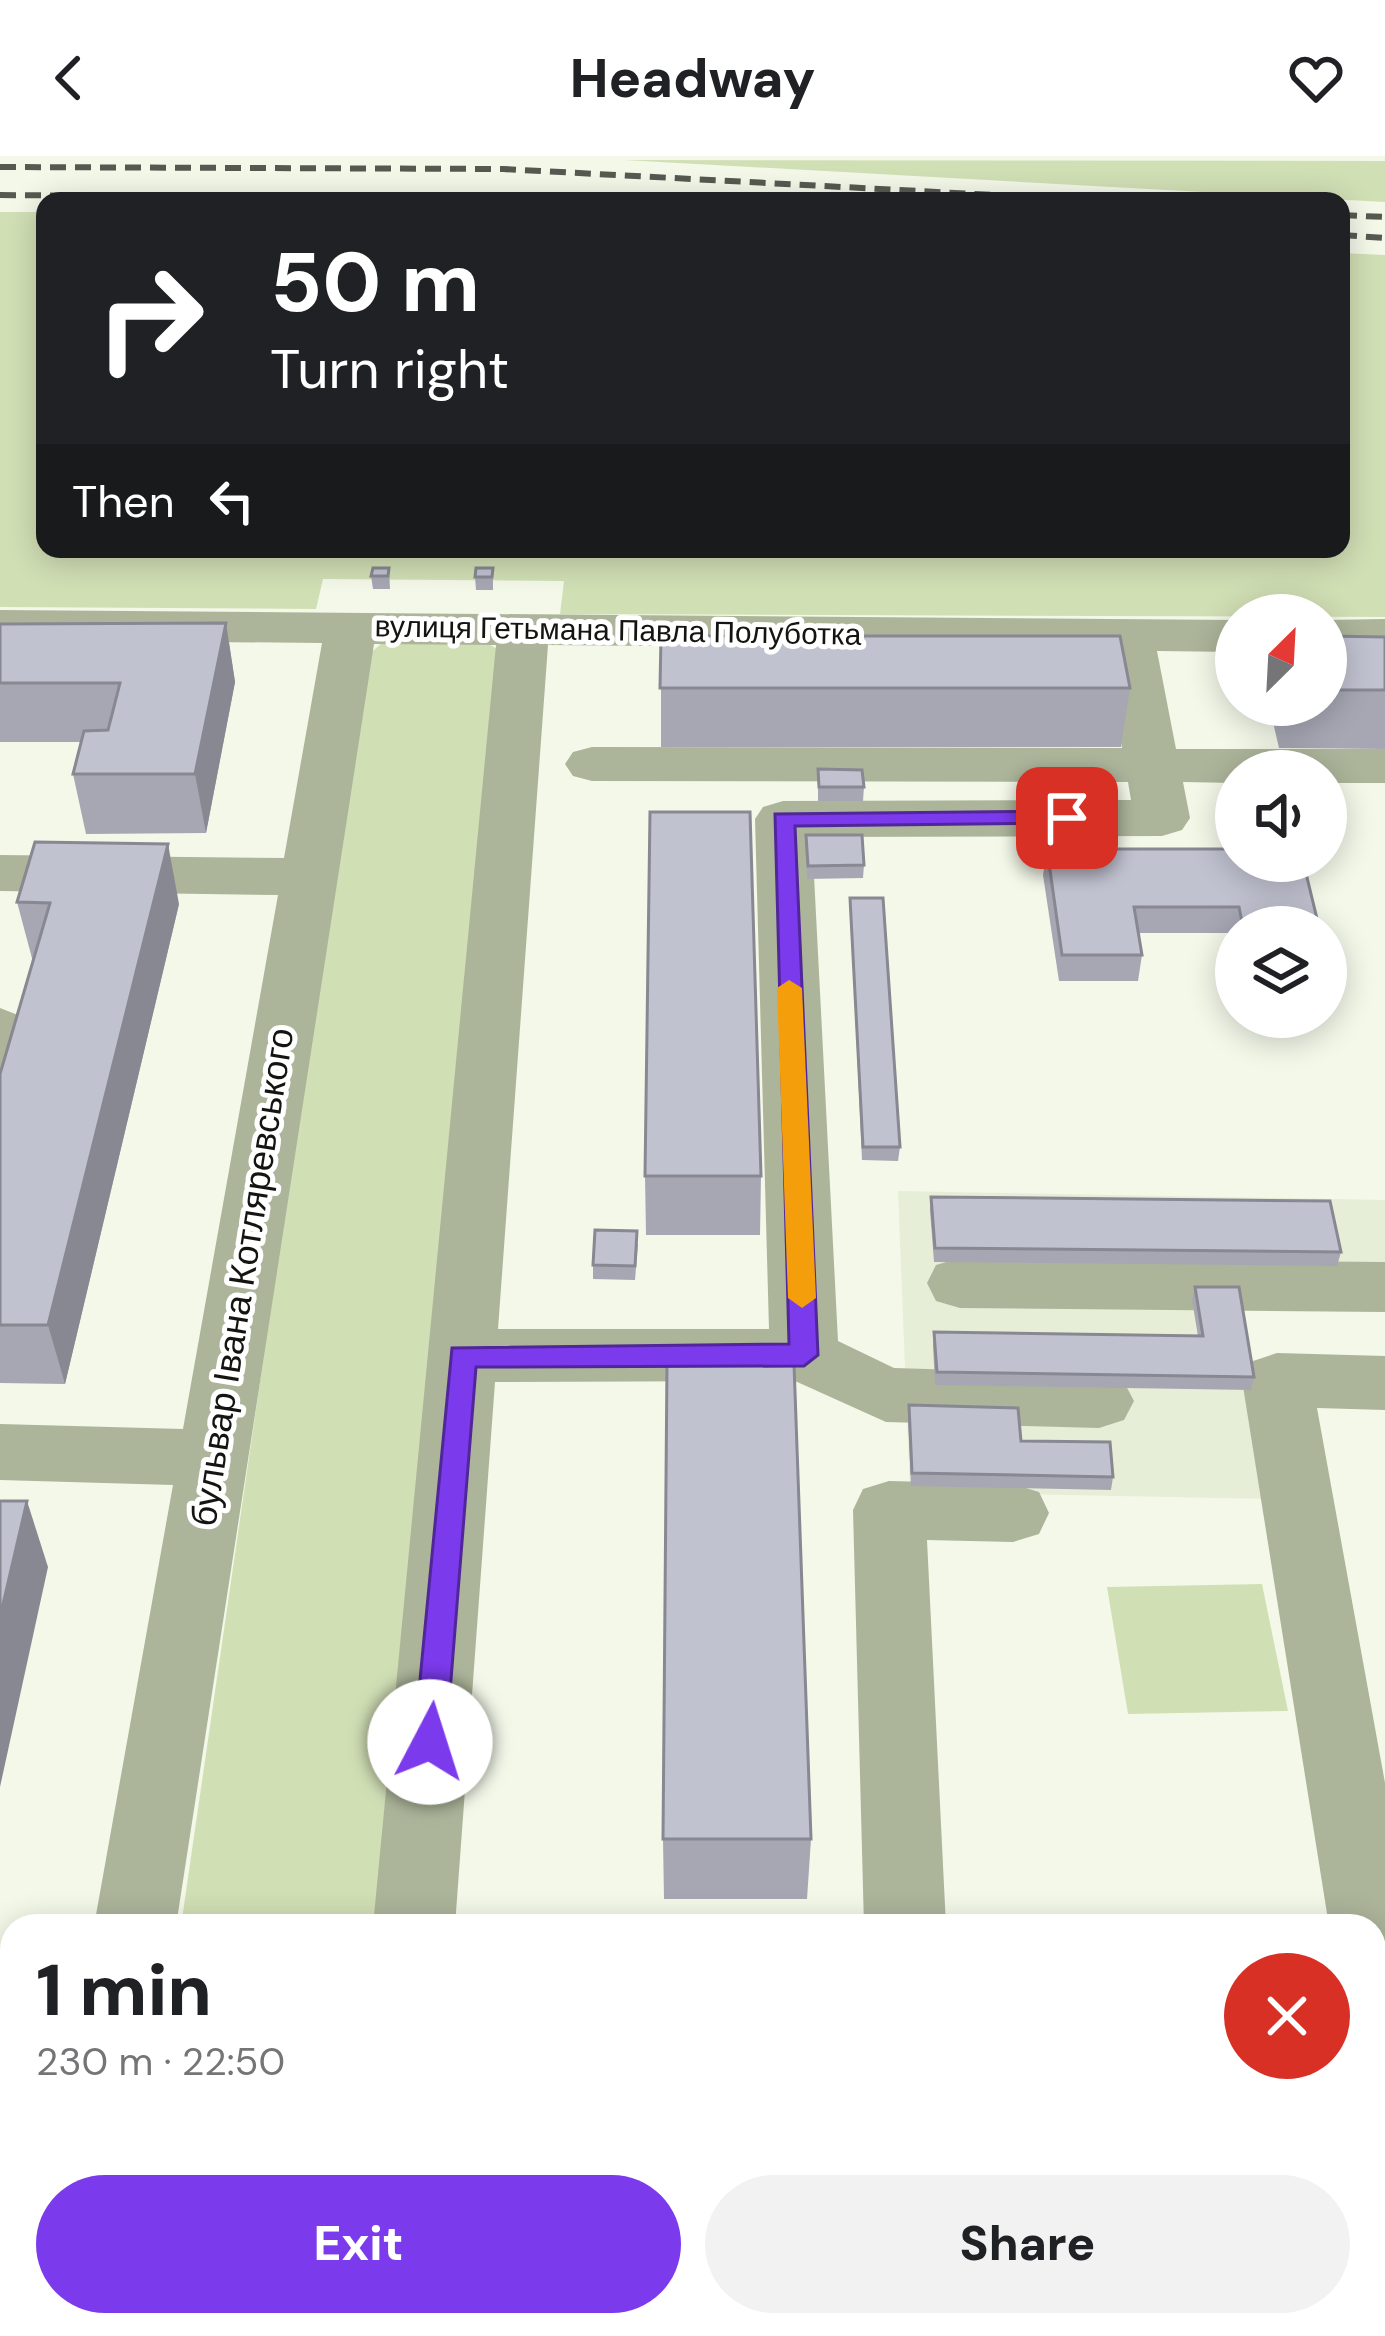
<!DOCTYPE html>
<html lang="en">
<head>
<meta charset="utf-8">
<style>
	:root { --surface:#fff; --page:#f2f2f2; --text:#202124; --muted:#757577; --accent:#7c3aed }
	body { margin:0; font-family:"DM Sans",sans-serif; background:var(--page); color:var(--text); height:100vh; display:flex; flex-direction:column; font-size:45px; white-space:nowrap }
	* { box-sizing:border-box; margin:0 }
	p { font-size:39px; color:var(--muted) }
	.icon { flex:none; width:66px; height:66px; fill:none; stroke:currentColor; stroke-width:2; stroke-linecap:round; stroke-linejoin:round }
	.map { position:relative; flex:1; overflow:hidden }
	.panel { position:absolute; left:0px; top:1758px; width:1386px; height:423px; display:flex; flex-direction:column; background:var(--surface); border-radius:36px 36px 0 0; box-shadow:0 6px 30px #0003 }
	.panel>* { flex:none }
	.top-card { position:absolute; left:36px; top:36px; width:1314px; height:366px; border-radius:24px; box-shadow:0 6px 30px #0003; background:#202124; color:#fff; overflow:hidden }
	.needle { width:78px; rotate:24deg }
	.controls { position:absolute; left:1215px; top:438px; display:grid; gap:24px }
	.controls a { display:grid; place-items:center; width:132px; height:132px; border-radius:50%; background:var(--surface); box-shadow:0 6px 30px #0003; font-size:60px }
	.pin { position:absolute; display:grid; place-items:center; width:102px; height:102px; color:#fff; margin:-51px; border-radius:24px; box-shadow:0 6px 18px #0006 }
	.me { position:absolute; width:132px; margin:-66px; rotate:5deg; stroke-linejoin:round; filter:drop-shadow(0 0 9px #0008) }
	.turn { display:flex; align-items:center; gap:42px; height:252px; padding:0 36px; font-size:54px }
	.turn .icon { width:156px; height:156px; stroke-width:2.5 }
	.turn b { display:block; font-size:84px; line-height:102px }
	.then { display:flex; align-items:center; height:114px; padding:0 36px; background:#0003; gap:24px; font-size:45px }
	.round { display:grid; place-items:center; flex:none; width:126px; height:126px; border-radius:63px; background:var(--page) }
	.summary { display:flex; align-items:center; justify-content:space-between; height:204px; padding:0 36px }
	h1 { font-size:72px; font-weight:800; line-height:90px }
	.action { display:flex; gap:24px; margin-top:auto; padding:24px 36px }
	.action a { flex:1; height:138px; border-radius:72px; background:var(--accent); color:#fff; font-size:48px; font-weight:800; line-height:138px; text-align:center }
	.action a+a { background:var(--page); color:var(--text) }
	header { display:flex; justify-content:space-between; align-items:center; height:156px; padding:0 36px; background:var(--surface); font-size:54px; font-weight:800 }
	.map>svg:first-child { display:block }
	.built { fill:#e6eed7 }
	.green { fill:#d1dfb5 }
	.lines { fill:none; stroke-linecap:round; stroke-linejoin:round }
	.minor { fill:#acb59a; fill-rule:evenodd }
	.rail { stroke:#575951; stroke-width:6; stroke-dasharray:16 9; stroke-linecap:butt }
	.wall { fill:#a6a7b3 }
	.shaded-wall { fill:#878892 }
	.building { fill:#c1c2d0; stroke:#878892; stroke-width:3 }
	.route { fill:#7c3aed; stroke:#51269a; stroke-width:3 }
	.slow { fill:#f59e0b }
	.labels { text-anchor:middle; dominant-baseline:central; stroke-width:10; stroke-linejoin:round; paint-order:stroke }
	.far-street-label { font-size:30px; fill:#141510; stroke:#fff }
	.street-label { font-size:36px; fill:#141510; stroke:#fff }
</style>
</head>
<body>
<header><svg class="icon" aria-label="back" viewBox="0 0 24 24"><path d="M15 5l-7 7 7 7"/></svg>Headway<svg class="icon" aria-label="heart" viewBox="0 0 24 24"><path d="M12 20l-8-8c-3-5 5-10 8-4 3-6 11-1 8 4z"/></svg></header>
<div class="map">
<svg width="1385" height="2180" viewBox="0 0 1385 2180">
	<rect width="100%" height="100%" fill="#f3f8e9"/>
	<polygon class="built" points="898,1035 1385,1044 1385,1142 1242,1140 1275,1343 910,1336"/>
	<g class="green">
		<polygon points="624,4 1385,5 1385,46"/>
		<polygon points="0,56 45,56 45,393 1341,393 1341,97 1385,99 1385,461 560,458 564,425 323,423 316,453 0,451"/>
		<polygon points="383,486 486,486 500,495 378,1770 181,1770 365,502"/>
		<polygon points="1262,1428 1288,1555 1128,1558 1107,1431"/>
		<polygon points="116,2169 331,2169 330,2180 115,2180"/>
	</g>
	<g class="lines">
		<g class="minor">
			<path d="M 0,454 L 1236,464 L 1236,496 L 1157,495 L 1176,593 L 1385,593 L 1385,627 L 1326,627 L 1326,615 L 1236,615 L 1236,627 L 1183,626 L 1190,662 L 1182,674 L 1162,680 L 812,681 L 838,1185 L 894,1212 L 1099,1218 L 1124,1226 L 1134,1245 L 1124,1264 L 1099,1272 L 886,1266 L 795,1225 L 495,1226 L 455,1770 L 373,1770 L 496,489 L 374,488 L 176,1770 L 94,1770 L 173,1329 L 0,1324 L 0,1268 L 183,1273 L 278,739 L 0,735 L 0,699 L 284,702 L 322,487 L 0,484 ZM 548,489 L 1104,494 L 1122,592 L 592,591 L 573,596 L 565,608 L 573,620 L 592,625 L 1128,626 L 1131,644 L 783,645 L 763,651 L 755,663 L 769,1173 L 498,1173 Z"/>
			<polygon points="1385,463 1385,495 1326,496 1326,464"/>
			<polygon points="0,852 41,868 50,883 31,960 22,976 0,982"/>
			<polygon points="960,1102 1385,1106 1385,1156 960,1152 936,1145 927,1127 936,1109"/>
			<polygon points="1277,1197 1385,1200 1385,1254 1317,1252 1385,1627 1385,1979 1374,1979 1374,1770 1329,1770 1242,1224 1253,1205"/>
			<polygon points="889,1325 1013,1328 1039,1336 1049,1357 1039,1378 1013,1386 927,1384 946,1770 864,1770 853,1354 863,1333"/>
			<rect x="0" y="1854" width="12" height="82"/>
			<polygon points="24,2169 116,2169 114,2180 22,2180"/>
			<polygon points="333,2169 425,2169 424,2180 332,2180"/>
		</g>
		<g class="rail">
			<polyline points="0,11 503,13 1107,45"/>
			<polyline points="0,39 693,45"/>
			<polyline points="1341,59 1385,61"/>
			<polyline points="1341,79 1385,82"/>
		</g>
	</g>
	<g class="wall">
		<polygon points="389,412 390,433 373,433 371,420"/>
		<polygon points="493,412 493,434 476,434 475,421"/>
		<polygon points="226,467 235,526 206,677 86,678 73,618 81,586 0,586 0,468"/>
		<polygon points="661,480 1130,532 1121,591 661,591"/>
		<polygon points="1326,480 1385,481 1385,593 1279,592 1269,549 1326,549"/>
		<polygon points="818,613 864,631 863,645 818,645"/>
		<polygon points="806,679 864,709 863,722 807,723"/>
		<polygon points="1047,693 1319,771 1236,771 1236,791 1233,777 1139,777 1142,799 1138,825 1059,825 1043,719"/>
		<polygon points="850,742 900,991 898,1005 862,1004"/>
		<polygon points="17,746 179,748 65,1228 0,1227 0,918 33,806"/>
		<polygon points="645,1020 761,1020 760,1079 646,1079"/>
		<polygon points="931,1041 1341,1096 1337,1110 934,1106 930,1054"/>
		<polygon points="638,1088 635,1124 593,1123 593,1109"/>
		<polygon points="1195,1131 1254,1221 1251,1234 935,1229 933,1189 934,1176 1198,1180 1192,1144"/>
		<polygon points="909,1249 1021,1285 1113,1321 1111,1334 911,1330 908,1263"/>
		<polygon points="663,1683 811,1683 807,1743 664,1743"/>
	</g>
	<g class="shaded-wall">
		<polygon points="226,467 235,526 206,677 195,618"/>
		<polygon points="168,688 179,748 65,1228 48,1169"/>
		<polygon points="27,1345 48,1411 0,1631 0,1461"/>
	</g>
	<g class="building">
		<polygon points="373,412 389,412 388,420 371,420"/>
		<polygon points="476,412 493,412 492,421 475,421"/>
		<polygon points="226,467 195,618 73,618 84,575 108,574 120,527 0,527 0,468"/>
		<polygon points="661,480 1120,480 1130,532 660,532"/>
		<polygon points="1326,480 1385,481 1385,534 1326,534"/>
		<polygon points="818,613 862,614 864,631 819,631"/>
		<polygon points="650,656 750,656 761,1020 645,1020"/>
		<polygon points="806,679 862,679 864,709 808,710"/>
		<polygon points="35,686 168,688 48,1169 0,1169 0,918 50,747 17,746"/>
		<polygon points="1047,693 1236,693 1236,705 1303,705 1319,771 1243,771 1239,751 1134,751 1142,799 1062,799"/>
		<polygon points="850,742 883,742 900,991 863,991"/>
		<polygon points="931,1041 1330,1045 1341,1096 935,1092"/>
		<polygon points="595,1074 637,1075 635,1110 593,1109"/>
		<polygon points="1195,1131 1239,1131 1254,1221 937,1216 934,1176 1203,1180"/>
		<polygon points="667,1207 794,1208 811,1683 663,1683"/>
		<polygon points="909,1249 1018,1252 1021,1285 1110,1286 1113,1321 912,1317"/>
		<polygon points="0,1345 27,1345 0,1461"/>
		<polygon points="1374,2030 1385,2030 1385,2180 522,2180 522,2169 1374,2169"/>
	</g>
	<polygon class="route" points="1067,655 1076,657 1076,667 795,670 818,1199 804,1210 476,1211 446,1586 441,1595 418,1595 414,1586 452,1192 789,1188 775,658"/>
	<polygon class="slow" points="789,824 802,832 816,1142 802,1152 788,1142 777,832"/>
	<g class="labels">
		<g class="far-street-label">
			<text transform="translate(618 474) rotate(1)">вулиця Гетьмана Павла Полуботка</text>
		</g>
		<g class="street-label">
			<text transform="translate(242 1121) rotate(-81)">бульвар Івана Котляревського</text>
		</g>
	</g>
</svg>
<div class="controls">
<a><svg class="needle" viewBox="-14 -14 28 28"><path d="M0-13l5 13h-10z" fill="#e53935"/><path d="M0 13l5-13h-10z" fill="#757577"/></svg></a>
<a><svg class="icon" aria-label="sound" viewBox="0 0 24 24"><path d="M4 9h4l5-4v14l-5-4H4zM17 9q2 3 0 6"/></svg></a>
<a><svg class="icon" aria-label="layers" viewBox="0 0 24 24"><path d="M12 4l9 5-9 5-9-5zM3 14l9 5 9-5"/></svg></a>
</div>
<div class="pin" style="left:1067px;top:662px;background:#d93025"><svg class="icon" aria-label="arrive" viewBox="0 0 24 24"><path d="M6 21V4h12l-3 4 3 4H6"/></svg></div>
<svg class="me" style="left:430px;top:1586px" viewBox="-20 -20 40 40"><circle r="19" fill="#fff"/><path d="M0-13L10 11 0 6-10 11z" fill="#7c3aed"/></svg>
<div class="top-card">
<div class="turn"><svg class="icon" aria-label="right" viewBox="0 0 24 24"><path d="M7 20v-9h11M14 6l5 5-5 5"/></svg><div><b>50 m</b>Turn right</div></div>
<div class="then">Then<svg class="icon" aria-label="left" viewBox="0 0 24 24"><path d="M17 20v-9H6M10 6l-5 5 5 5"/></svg></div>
</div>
<section class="panel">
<div class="summary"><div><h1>1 min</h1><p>230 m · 22:50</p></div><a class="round" style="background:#d93025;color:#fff"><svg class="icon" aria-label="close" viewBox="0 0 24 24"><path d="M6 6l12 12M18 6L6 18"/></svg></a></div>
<div class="action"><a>Exit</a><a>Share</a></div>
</section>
</div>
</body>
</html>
